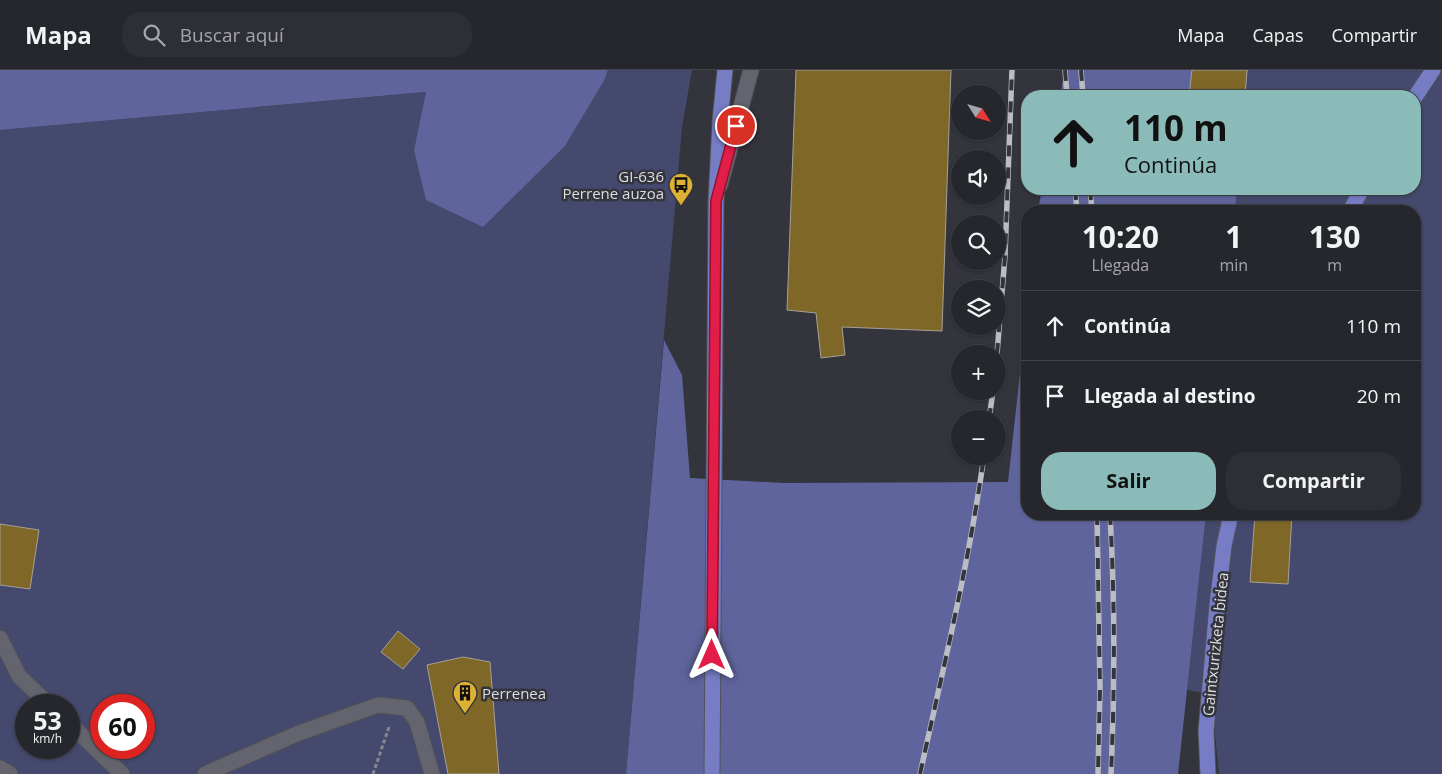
<!DOCTYPE html>
<html lang="es">
<head>
<meta charset="utf-8">
<style>
	:root { --surface:#26272d; --page:#2e2f35; --text:#f1f3f6; --muted:#a4a5aa; --line:#424449; --accent:#8bbbb9 }
	body { margin:0; font-family:"Open Sans",sans-serif; background:var(--page); color:var(--text); height:100vh; display:flex; flex-direction:column; font-size:19px; white-space:nowrap }
	* { box-sizing:border-box; margin:0 }
	p { font-size:16px; color:var(--muted) }
	.icon { flex:none; width:28px; height:28px; fill:none; stroke:currentColor; stroke-width:2; stroke-linecap:round; stroke-linejoin:round }
	.map { position:relative; flex:1; overflow:hidden }
	.side { position:absolute; left:1021px; top:135px; width:400px; height:315px; display:flex; flex-direction:column; background:var(--surface); border-radius:20px; box-shadow:0 1px 4px #0004,0 0 0 1px var(--line) }
	.side>* { flex:none }
	.top-card { position:absolute; left:1021px; top:20px; width:400px; height:105px; border-radius:20px; box-shadow:0 1px 4px #0004,0 0 0 1px var(--line); background:#8bbbb9; color:#111; overflow:hidden }
	.needle { width:32px; rotate:127deg }
	.buttons { position:absolute; left:951px; top:15px; display:grid; gap:10px }
	.buttons a { display:grid; place-items:center; width:55px; height:55px; border-radius:50%; background:var(--surface); box-shadow:0 1px 4px #0004,0 0 0 1px var(--line); font-size:25px }
	.speed { position:absolute; left:15px; top:624px; display:flex; gap:10px; font-size:25px; font-weight:700; text-align:center }
	.speed>* { display:grid; place-content:center; width:65px; height:65px; border-radius:50%; background:var(--surface); box-shadow:0 1px 4px #0004,0 0 0 1px var(--line); line-height:1 }
	.speed small { font-size:12px; font-weight:400 }
	.speed .limit { border:8px solid #d22; background:#fff; color:#111 }
	.pin { position:absolute; display:grid; place-items:center; width:42px; height:42px; color:#fff; margin:-21px; border:2px solid #fff; border-radius:50%; box-shadow:0 1px 5px #0007 }
	.me { position:absolute; width:55px; margin:-28px; rotate:0deg; stroke-linejoin:round; filter:drop-shadow(0 0 4px #0008) }
	.turn { display:flex; align-items:center; gap:18px; height:105px; padding:0 20px; font-size:22px }
	.turn .icon { width:65px; height:65px; stroke-width:2.5 }
	.turn b { display:block; font-size:35px; line-height:42px }
	.eta { display:flex; justify-content:space-evenly; align-items:center; height:85px; text-align:center }
	.eta b { font-size:30px; font-weight:700; line-height:35px }
	.button { display:flex; gap:10px; margin-top:auto; padding:10px 20px }
	.button a { flex:1; height:58px; border-radius:20px; background:var(--accent); color:#111; font-size:20px; font-weight:700; line-height:58px; text-align:center }
	.button a+a { background:var(--page); color:var(--text) }
	ul { padding:0; list-style:none }
	li { display:flex; align-items:center; gap:15px; height:70px; padding:0 20px; border-top:1px solid var(--line) }
	li div { flex:1 }
	li b { display:block; font-size:19px }
	li em { font-style:normal }
	header { display:flex; align-items:center; gap:30px; box-sizing:border-box; height:70px; padding:0 25px; background:var(--surface); border-bottom:1px solid var(--line) }
	header strong { font-size:24px }
	nav { display:flex; gap:28px; margin-inline-start:auto; font-size:18px }
	.search { width:350px; height:45px; background:var(--page); display:flex; align-items:center; gap:12px; box-sizing:border-box; padding:0 18px; border-radius:20px; color:var(--muted); font-size:19px }
	.map>svg:first-child { display:block }
	.green { fill:#44496d; fill-rule:evenodd }
	.forest { fill:#5f659c }
	.building { fill:#7f6727; stroke:#a5a199 }
	.lines { fill:none; stroke-linecap:round; stroke-linejoin:round }
	.minor-casing { stroke:#515258; stroke-width:17 }
	.major-casing { stroke:#515258; stroke-width:17 }
	.path { stroke:#87888e; stroke-width:3; stroke-dasharray:4 2.5; stroke-linecap:butt }
	.minor { stroke:#63646d; stroke-width:15 }
	.major { stroke:#777dc5; stroke-width:15 }
	.rail-casing { stroke:#bcbdc2; stroke-width:5.5 }
	.rail { stroke:#33343c; stroke-width:4; stroke-dasharray:11; stroke-linecap:butt }
	.route-casing { stroke:#92132f; stroke-width:12 }
	.route { stroke:#e11d48; stroke-width:9 }
	.labels { text-anchor:middle; dominant-baseline:central; stroke-width:5; stroke-linejoin:round; paint-order:stroke }
	.poi-label { font-size:15px; fill:#dddee2; stroke:#33343c; text-anchor:end }
	.street-label { font-size:15px; fill:#dddee2; stroke:#33343c }
</style>
</head>
<body>
<header>
<strong>Mapa</strong>
<div class="search"><svg class="icon" aria-label="search" viewBox="0 0 24 24"><circle cx="10" cy="10" r="6"/><path d="M15 15l6 6"/></svg>Buscar aquí</div>
<nav><a>Mapa</a><a>Capas</a><a>Compartir</a></nav>
</header>
<div class="map">
<svg width="1442" height="704" viewBox="0 0 1442 704">
	<rect width="100%" height="100%" fill="#33343c"/>
	<g class="green">
		<path d="M 608,0 L 692,0 L 682,57 L 626,704 L 0,704 L 0,60 L 427,22 L 414,80 L 565,76 L 604,11 ZM 26,635 L 69,635 L 69,678 L 26,678 ZM 101,635 L 144,635 L 144,678 L 101,678 Z"/>
		<polygon points="1248,0 1442,0 1442,704 1219,704 1211,624 1187,620 1206,444 1415,444 1415,141 1235,141 1237,119 1415,119 1415,26 1245,26"/>
	</g>
	<g class="forest">
		<polygon points="0,0 608,0 604,11 565,76 483,157 426,130 414,80 426,22 0,60"/>
		<polygon points="1065,0 1248,0 1245,26 1060,26"/>
		<polygon points="1042,119 1237,119 1235,141 1038,141"/>
		<polygon points="1027,240 1028,444 1206,444 1178,704 626,704 664,270 682,305 690,408 785,413 1008,412"/>
	</g>
	<g class="building">
		<polygon points="796,0 951,0 942,261 842,257 845,285 821,288 816,243 787,240"/>
		<polygon points="1192,0 1247,0 1245,26 1189,26"/>
		<polygon points="1255,444 1292,444 1288,514 1250,512"/>
		<polygon points="0,454 39,460 30,519 0,515"/>
		<polygon points="398,561 420,579 403,599 381,582"/>
		<polygon points="463,587 490,592 499,704 448,704 427,595"/>
	</g>
	<g class="lines">
		<defs>
			<g id="minor">
				<polyline points="720,115 751,0"/>
				<polyline points="0,568 19,606 49,635"/>
				<polyline points="69,653 122,704"/>
				<polyline points="0,698 10,704"/>
				<polyline points="205,704 299,663 378,635 407,638 417,652 432,704"/>
			</g>
			<g id="major">
				<polyline points="1415,27 1433,0"/>
				<polyline points="1350,141 1362,119"/>
				<polyline points="712,704 716,131 720,52 725,0"/>
				<polyline points="1208,704 1206,661 1217,535 1224,476 1231,444"/>
			</g>
		</defs>
		<use href="#minor" class="minor-casing"/>
		<use href="#major" class="major-casing"/>
		<polyline class="path" points="373,704 389,657"/>
		<use href="#minor" class="minor"/>
		<use href="#major" class="major"/>
		<defs>
			<g id="rail">
				<polyline points="1065,0 1067,26"/>
				<polyline points="1081,0 1083,26"/>
				<polyline points="1075,119 1077,141"/>
				<polyline points="1090,119 1092,141"/>
				<polyline points="997,284 1005,186 1012,0"/>
				<polyline points="989,349 993,321"/>
				<polyline points="1097,444 1100,618 1098,704"/>
				<path d="M 1110,444 C 1115,530 1115,617 1111,704"/>
				<path d="M 920,704 C 943,599 969,493 984,386"/>
			</g>
		</defs>
		<use href="#rail" class="rail-casing"/>
		<use href="#rail" class="rail"/>
	</g>
	<g class="lines">
		<defs>
			<polyline id="route" points="712,585 716,131 736,56"/>
		</defs>
		<use href="#route" class="route-casing"/>
		<use href="#route" class="route"/>
	</g>
	<defs>
		<symbol id="bus-pin" viewBox="-11 -11 22 30"><path d="M0 17L-7.5 6A9.5 9.5 0 1 1 7.5 6Z" fill="#ddb133" stroke="#33343c"/><path d="M-5-6H5V4H4V6H2V4H-2V6H-4V4H-5ZM-3.5-4V0h7V-4ZM-3.5 1.2v1.5H-2V1.2ZM2 1.2v1.5H3.5V1.2Z" fill="#111"/></symbol>
		<symbol id="building-pin" viewBox="-11 -11 22 30"><path d="M0 17L-7.5 6A9.5 9.5 0 1 1 7.5 6Z" fill="#ddb133" stroke="#33343c"/><path d="M-4-6H4V6H1V3H-1V6H-4ZM-2.5-4.3h1.7v1.8h-1.7ZM.8-4.3h1.7v1.8H.8ZM-2.5-1h1.7V.8h-1.7ZM.8-1h1.7V.8H.8Z" fill="#111"/></symbol>
	</defs>
	<g fill-rule="evenodd">
		<use href="#bus-pin" x="667" y="101" width="28" height="38"/>
		<use href="#building-pin" x="451" y="609" width="28" height="38"/>
	</g>
	<g class="labels">
		<g class="poi-label">
			<text x="664" y="106">GI-636<tspan x="664" dy="17">Perrene auzoa</tspan></text>
			<text x="482" y="623" text-anchor="start">Perrenea</text>
		</g>
		<g class="street-label">
			<text transform="translate(1215 574) rotate(-84)">Gaintxurizketa bidea</text>
		</g>
	</g>
</svg>
<div class="buttons">
<a><svg class="needle" viewBox="-14 -14 28 28"><path d="M0-13l5 13h-10z" fill="#e53935"/><path d="M0 13l5-13h-10z" fill="#a4a5aa"/></svg></a>
<a><svg class="icon" aria-label="sound" viewBox="0 0 24 24"><path d="M4 9h4l5-4v14l-5-4H4zM17 9q2 3 0 6"/></svg></a>
<a><svg class="icon" aria-label="search" viewBox="0 0 24 24"><circle cx="10" cy="10" r="6"/><path d="M15 15l6 6"/></svg></a>
<a><svg class="icon" aria-label="layers" viewBox="0 0 24 24"><path d="M12 4l9 5-9 5-9-5zM3 14l9 5 9-5"/></svg></a>
<a>+</a>
<a>−</a>
</div>
<div class="speed"><div>53<small>km/h</small></div><div class="limit">60</div></div>
<div class="pin" style="left:736px;top:56px;background:#d93025"><svg class="icon" aria-label="arrive" viewBox="0 0 24 24"><path d="M6 21V4h12l-3 4 3 4H6"/></svg></div>
<svg class="me" style="left:712px;top:585px" viewBox="-20 -20 40 40"><path d="M0-17L14 15 0 8-14 15z" fill="#e11d48" stroke="#fff" stroke-width="4"/></svg>
<div class="top-card">
<div class="turn"><svg class="icon" aria-label="ahead" viewBox="0 0 24 24"><path d="M12 20V5M6 11l6-6 6 6"/></svg><div><b>110 m</b>Continúa</div></div>
</div>
<section class="side">
<div class="eta">
<div><b>10:20</b><p>Llegada</p></div>
<div><b>1</b><p>min</p></div>
<div><b>130</b><p>m</p></div>
</div>
<ul>
<li><svg class="icon" aria-label="ahead" viewBox="0 0 24 24"><path d="M12 20V5M6 11l6-6 6 6"/></svg><div><b>Continúa</b></div><em>110 m</em></li>
<li><svg class="icon" aria-label="arrive" viewBox="0 0 24 24"><path d="M6 21V4h12l-3 4 3 4H6"/></svg><div><b>Llegada al destino</b></div><em>20 m</em></li>
</ul>
<div class="button"><a>Salir</a><a>Compartir</a></div>
</section>
</div>
</body>
</html>
